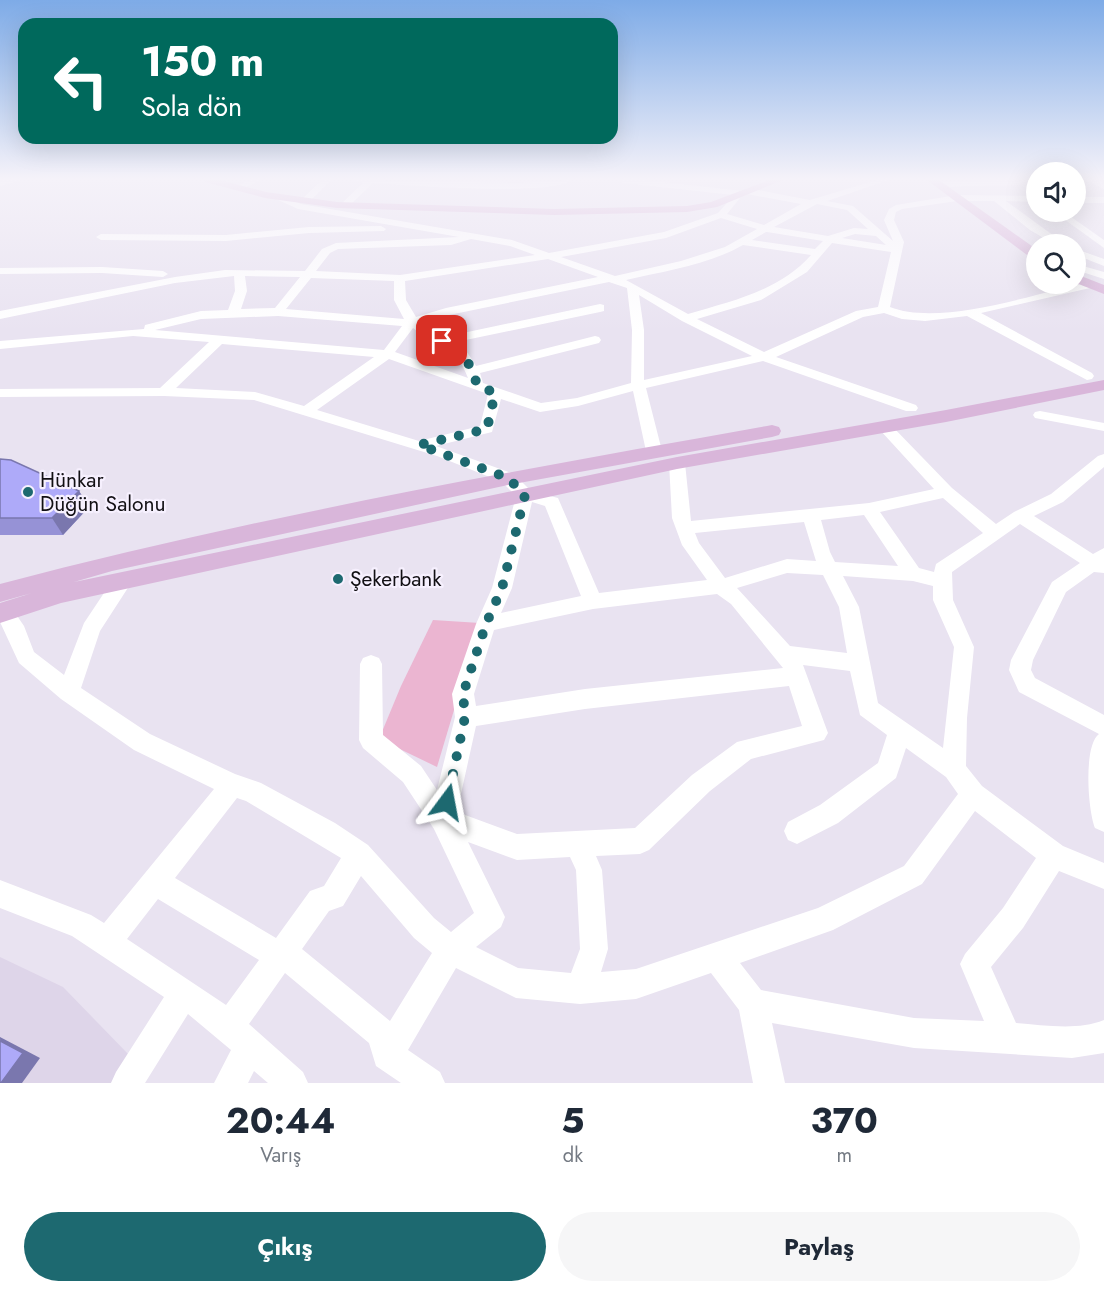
<!DOCTYPE html>
<html lang="tr">
<head>
<meta charset="utf-8">
<style>
	:root { --surface:#fff; --page:#f6f6f7; --text:#1f2937; --muted:#747a83; --accent:#1d6970 }
	body { margin:0; font-family:Jost,sans-serif; background:var(--page); color:var(--text); height:100vh; display:flex; flex-direction:column; font-size:22px; white-space:nowrap }
	* { box-sizing:border-box; margin:0 }
	p { font-size:20px; color:var(--muted) }
	.icon { flex:none; width:33px; height:33px; fill:none; stroke:currentColor; stroke-width:2; stroke-linecap:round; stroke-linejoin:round }
	.map { position:relative; height:1083px; overflow:hidden }
	.side { display:flex; flex-direction:column; background:var(--surface); flex:1 }
	.side>* { flex:none }
	.hud { position:absolute; left:18px; top:18px; width:600px; height:126px; border-radius:18px; box-shadow:0 6px 24px #0002; background:#00695c; color:#fff; overflow:hidden }
	.buttons { position:absolute; left:1026px; top:162px; display:grid; gap:12px }
	.buttons a { display:grid; place-items:center; width:60px; height:60px; border-radius:50%; background:var(--surface); box-shadow:0 6px 24px #0002; font-size:30px }
	.pin { position:absolute; display:grid; place-items:center; width:51px; height:51px; color:#fff; margin:-26px; border-radius:12px; box-shadow:0 3px 9px #0006 }
	.me { position:absolute; width:66px; margin:-33px; rotate:13deg; stroke-linejoin:round; filter:drop-shadow(0 0 4px #0008) }
	.turn { display:flex; align-items:center; gap:21px; height:126px; padding:0 24px; font-size:27px }
	.turn .icon { width:78px; height:78px; stroke-width:2.5 }
	.turn b { display:block; font-size:42px; line-height:51px }
	.eta { display:flex; justify-content:space-evenly; align-items:center; height:102px; text-align:center }
	.eta b { font-size:36px; font-weight:700; line-height:42px }
	.cta { display:flex; gap:12px; margin-top:auto; padding:12px 24px }
	.cta a { flex:1; height:69px; border-radius:36px; background:var(--accent); color:#fff; font-size:24px; font-weight:700; line-height:69px; text-align:center }
	.cta a+a { background:var(--page); color:var(--text) }
	.map>svg:first-child { display:block }
	.built { fill:#ded5e9 }
	.green { fill:#ebb5d1 }
	.lines { fill:none; stroke-linecap:round; stroke-linejoin:round }
	.minor { fill:#fff; fill-rule:evenodd }
	.major { fill:#d9b6da; fill-rule:evenodd }
	.wall { fill:#9692d6 }
	.shaded-wall { fill:#7a77ae }
	.building { fill:#aeaaf9; stroke:#7a77ae; stroke-width:1.5 }
	.route { stroke:#1d6970; stroke-width:10; stroke-dasharray:0 18 }
	.poi-dot { fill:#1d6970; stroke:#f6f0fe; stroke-width:2 }
	.labels { text-anchor:middle; dominant-baseline:central; stroke-width:4.5; stroke-linejoin:round; paint-order:stroke }
	.poi-label { font-size:21px; fill:#121014; stroke:#f6f0fe; text-anchor:start }
</style>
</head>
<body>
<div class="map">
<svg width="1104" height="1083" viewBox="0 0 1104 1083">
	<rect width="100%" height="100%" fill="#e9e3f1"/>
	<polygon class="built" points="0,957 63,987 129,1055 111,1083 0,1083"/>
	<polygon class="green" points="433,620 480,623 437,767 379,739 401,686"/>
	<g class="lines">
		<g class="minor">
			<polygon points="0,180 22,180 0,186"/>
			<polygon points="250,180 261,180 240,190 233,188"/>
			<polygon points="322,180 331,180 308,203 302,203 302,199"/>
			<path d="M 352,180 L 517,183 L 572,180 C 550,197 408,185 373,183 L 348,207 L 342,207 L 342,203 L 363,183 Z"/>
			<path d="M 619,180 L 644,180 L 743,191 L 747,188 L 810,200 L 877,180 L 889,180 L 827,201 L 853,206 L 893,241 L 884,220 L 889,209 L 896,205 L 957,195 L 1036,196 L 1036,202 L 1006,201 L 1065,244 L 1054,244 L 1030,230 L 994,201 L 957,201 L 902,209 L 896,212 L 894,220 L 904,242 L 890,307 C 941,327 1036,293 1090,282 L 1096,285 L 1090,288 L 981,313 L 1092,373 L 1094,376 L 1092,379 L 1087,380 L 967,316 L 925,321 L 902,319 L 884,313 L 863,317 L 776,357 L 916,405 L 918,408 L 916,411 L 906,411 L 763,361 L 646,388 L 662,451 L 660,454 L 654,456 L 646,451 L 633,391 L 578,406 L 540,412 L 501,399 L 492,432 L 436,446 L 514,474 L 531,491 L 558,498 L 599,593 L 707,580 L 682,545 L 672,518 L 669,463 L 671,459 L 683,459 L 685,463 L 691,521 L 869,503 L 934,489 L 880,430 L 878,427 L 885,423 L 890,424 L 952,488 L 996,524 L 1014,512 L 1051,494 L 1098,456 L 1104,454 L 1104,467 L 1063,502 L 1034,516 L 1093,554 L 1104,548 L 1104,573 L 1094,572 L 1066,592 L 1033,660 L 1031,670 L 1035,678 L 1104,715 L 1104,832 L 1095,828 C 1088,811 1083,746 1099,734 L 1019,692 L 1009,670 L 1011,660 L 1052,582 L 1080,563 L 1020,524 L 952,572 L 953,600 L 974,647 L 967,718 L 966,766 L 982,786 L 1063,846 L 1104,863 L 1104,889 L 1059,871 L 1023,928 L 991,967 L 1016,1023 C 1044,1025 1077,1031 1104,1020 L 1104,1053 L 1072,1058 L 914,1048 L 772,1023 L 785,1083 L 753,1083 L 739,1010 L 711,973 L 636,999 L 580,1004 L 516,998 L 456,968 L 408,1050 L 440,1072 L 445,1083 L 401,1083 L 376,1066 L 369,1043 L 285,973 L 249,1024 L 303,1072 L 308,1083 L 268,1083 L 254,1071 L 248,1083 L 214,1083 L 231,1050 L 188,1014 L 145,1083 L 111,1083 L 116,1072 L 164,997 L 72,936 L 0,908 L 0,880 L 91,915 L 104,923 L 214,789 L 134,750 L 61,699 L 19,663 L 0,622 L 0,606 L 11,607 L 24,626 L 34,652 L 64,675 L 84,623 L 116,575 L 123,573 L 130,575 L 133,580 L 100,631 L 81,688 L 150,734 L 235,774 L 261,783 L 335,823 L 368,845 L 434,918 L 451,932 L 474,913 L 434,829 L 403,782 L 363,748 L 359,740 L 360,664 L 363,658 L 371,655 L 379,658 L 382,664 L 383,735 L 421,766 L 437,790 L 455,717 L 452,694 L 476,624 L 492,588 L 516,496 L 502,482 L 437,456 L 254,400 L 164,396 L 0,397 L 0,389 L 160,388 L 209,342 L 133,336 L 0,349 L 0,341 L 144,329 L 145,325 L 201,311 L 228,310 L 235,291 L 234,276 L 175,283 L 0,319 L 0,311 L 175,277 L 225,270 L 305,271 L 322,249 L 336,243 L 459,237 L 298,209 L 276,199 L 276,195 L 279,194 L 301,204 L 512,240 L 549,253 L 664,232 L 718,213 L 734,195 L 623,183 ZM 744,193 L 747,194 L 801,204 L 764,225 L 727,214 ZM 817,204 L 847,210 L 868,229 L 854,228 L 828,236 L 774,227 ZM 721,218 L 757,229 L 725,247 L 681,261 L 615,276 L 561,257 L 666,238 ZM 766,232 L 767,232 L 823,241 L 815,249 L 752,240 ZM 855,234 L 876,236 L 886,245 L 842,238 ZM 471,239 L 510,246 L 535,255 L 400,275 L 316,271 L 330,253 L 338,249 L 451,245 ZM 832,243 L 891,252 L 878,307 L 856,311 L 764,352 L 697,319 L 761,300 L 807,272 ZM 743,245 L 811,255 C 779,291 732,301 688,314 L 626,280 C 665,271 708,265 743,245 ZM 548,259 L 598,277 L 446,308 L 416,317 L 406,300 L 405,281 ZM 245,276 L 300,277 L 275,308 L 241,309 L 247,291 ZM 311,278 L 394,281 L 394,300 L 404,319 L 286,309 ZM 609,282 L 627,288 L 632,330 L 631,383 L 577,398 L 541,403 L 483,383 L 480,373 L 599,343 L 601,340 L 599,337 L 595,336 L 476,366 L 465,349 L 456,342 L 600,312 L 604,311 L 604,305 L 600,304 L 444,337 L 423,323 L 449,315 ZM 639,295 L 682,321 L 752,356 L 644,380 L 644,330 ZM 278,316 L 402,326 L 384,350 L 155,330 L 201,319 ZM 413,328 C 439,349 455,343 468,378 L 395,352 ZM 222,344 L 374,357 L 304,406 L 255,392 L 176,388 ZM 389,359 L 488,394 L 480,426 L 419,441 L 317,410 ZM 943,498 L 983,533 L 936,564 L 934,572 L 919,568 L 880,512 ZM 532,502 L 545,506 L 581,596 L 501,613 L 512,588 ZM 864,515 L 898,566 L 835,562 L 830,552 L 821,520 ZM 804,522 L 816,561 L 787,559 L 725,578 L 699,543 L 695,533 ZM 787,573 L 823,575 L 839,607 L 847,653 L 790,646 L 737,588 ZM 843,576 L 913,581 L 933,586 L 933,600 L 954,647 L 943,748 L 878,703 L 859,607 ZM 717,594 L 731,604 L 783,668 L 585,689 L 476,706 L 474,694 L 494,630 L 593,609 ZM 803,665 L 850,671 L 860,715 L 887,735 L 878,763 L 820,805 L 788,822 L 784,831 L 788,840 L 797,844 L 838,823 L 896,778 L 906,748 L 946,777 L 958,794 L 904,866 L 818,908 L 636,969 L 601,972 L 608,949 L 602,870 L 596,856 L 640,854 L 649,850 L 710,791 L 751,759 L 824,740 L 828,733 ZM 789,686 L 802,726 L 737,742 L 692,775 L 635,828 L 517,834 L 457,812 L 476,726 L 585,709 ZM 237,798 L 246,801 L 341,858 L 324,886 L 310,891 L 276,938 L 175,878 ZM 975,811 L 1036,858 L 1003,908 L 965,954 L 960,964 L 984,1021 L 914,1018 L 761,990 L 740,963 L 833,930 L 922,884 ZM 468,842 L 517,860 L 570,857 L 576,870 L 580,949 L 571,973 L 518,968 L 476,947 L 501,927 L 505,917 ZM 361,876 L 414,938 L 432,953 L 390,1021 L 302,949 L 329,911 L 343,906 ZM 158,899 L 259,960 L 226,1005 L 127,939 Z"/>
			<polygon points="1017,180 1021,183 1020,185 940,187 936,184 940,181"/>
			<polygon points="1086,180 1097,180 1104,183 1104,189"/>
			<rect x="1076" y="197" width="28" height="6"/>
			<polygon points="1054,212 1064,212 1104,240 1104,248"/>
			<polygon points="381,226 386,229 384,231 309,233 226,241 101,240 96,237 101,234 226,235 309,227"/>
			<polygon points="1076,249 1104,259 1104,266 1076,255"/>
			<polygon points="1076,264 1104,272 1104,279 1076,270"/>
			<polygon points="102,267 163,271 168,274 163,277 102,273 0,274 0,268"/>
			<polygon points="1040,411 1104,423 1104,431 1035,418 1033,415 1035,412"/>
		</g>
		<g class="major">
			<polygon points="204,180 220,180 266,192 337,202 554,209 687,206 711,202 769,180 783,180 717,207 687,212 554,215 337,208 265,198 205,182"/>
			<polygon points="927,180 939,180 1036,249 1036,259 1031,258"/>
			<polygon points="1076,274 1104,285 1104,294 1076,283"/>
			<path d="M 1104,380 L 1104,390 L 946,422 L 677,469 L 61,603 L 0,623 L 0,603 L 32,593 L 0,602 L 0,584 C 254,517 513,471 772,425 L 779,427 L 781,431 L 779,435 L 772,437 L 508,485 L 112,571 L 74,582 L 677,457 L 946,410 Z"/>
		</g>
	</g>
	<polygon class="wall" points="0,459 79,491 89,507 63,535 0,535"/>
	<g class="shaded-wall">
		<polygon points="79,491 89,507 63,535 52,518"/>
		<polygon points="0,1037 40,1058 22,1083 1,1083"/>
	</g>
	<g class="building">
		<polygon points="0,459 11,460 79,491 52,518 0,518"/>
		<polygon points="0,1041 23,1053 1,1083 0,1083"/>
	</g>
	<linearGradient id="sky" x2="0" y2="1"><stop stop-color="#7eabe7"/><stop offset="0.54" stop-color="#f5f2f9"/><stop offset="1" stop-color="#f5f2f9" stop-opacity="0"/></linearGradient>
	<rect width="1104" height="331" fill="url(#sky)"/>
	<g class="lines">
		<path class="route" d="M 442,341 C 463,350 471,364 477,385 L 495,393 L 487,429 L 419,445 L 508,478 L 525,495 L 502,588 L 486,624 L 463,694 L 465,717 L 447,802"/>
	</g>
	<g class="poi-dot">
		<circle cx="28" cy="492" r="6"/>
		<circle cx="338" cy="579" r="6"/>
	</g>
	<g class="labels">
		<g class="poi-label">
			<text x="40" y="480">Hünkar<tspan x="40" dy="24">Düğün Salonu</tspan></text>
			<text x="350" y="579">Şekerbank</text>
		</g>
	</g>
</svg>
<div class="buttons">
<a><svg class="icon" aria-label="sound" viewBox="0 0 24 24"><path d="M4 9h4l5-4v14l-5-4H4zM17 9q2 3 0 6"/></svg></a>
<a><svg class="icon" aria-label="search" viewBox="0 0 24 24"><circle cx="10" cy="10" r="6"/><path d="M15 15l6 6"/></svg></a>
</div>
<div class="pin" style="left:442px;top:341px;background:#d93025"><svg class="icon" aria-label="arrive" viewBox="0 0 24 24"><path d="M6 21V4h12l-3 4 3 4H6"/></svg></div>
<svg class="me" style="left:447px;top:802px" viewBox="-20 -20 40 40"><path d="M0-17L14 15 0 8-14 15z" fill="#1d6970" stroke="#fff" stroke-width="4"/></svg>
<div class="hud">
<div class="turn"><svg class="icon" aria-label="left" viewBox="0 0 24 24"><path d="M17 20v-9H6M10 6l-5 5 5 5"/></svg><div><b>150 m</b>Sola dön</div></div>
</div>
</div>
<section class="side">
<div class="eta">
<div><b>20:44</b><p>Varış</p></div>
<div><b>5</b><p>dk</p></div>
<div><b>370</b><p>m</p></div>
</div>
<div class="cta"><a>Çıkış</a><a>Paylaş</a></div>
</section>
</body>
</html>
